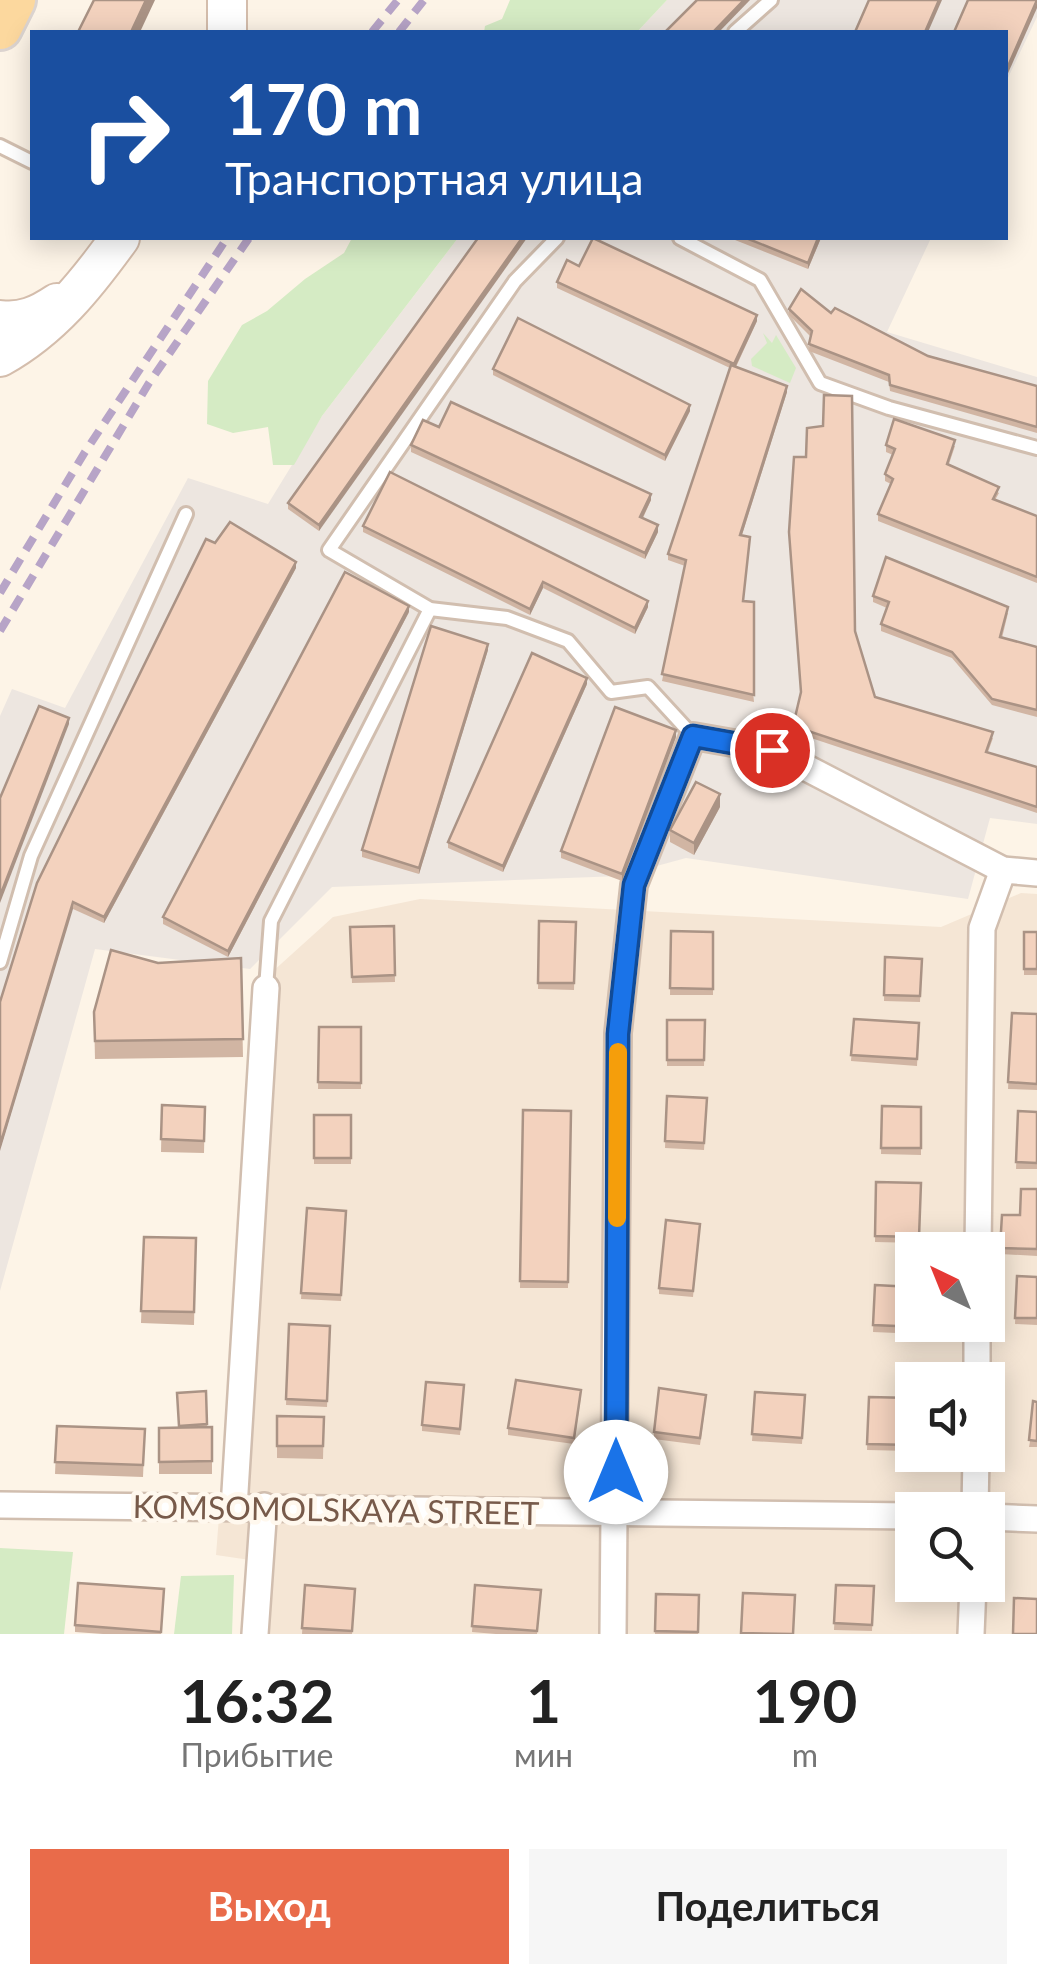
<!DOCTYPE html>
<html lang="ru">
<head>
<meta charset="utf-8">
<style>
	:root { --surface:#fff; --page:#f6f6f6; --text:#222; --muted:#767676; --accent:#e96b4a }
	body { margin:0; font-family:Lato,sans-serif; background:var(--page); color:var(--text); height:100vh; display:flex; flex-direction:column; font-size:38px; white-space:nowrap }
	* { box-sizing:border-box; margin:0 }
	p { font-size:32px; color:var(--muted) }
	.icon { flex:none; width:55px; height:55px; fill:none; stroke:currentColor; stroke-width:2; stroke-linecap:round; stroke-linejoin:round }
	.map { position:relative; height:1634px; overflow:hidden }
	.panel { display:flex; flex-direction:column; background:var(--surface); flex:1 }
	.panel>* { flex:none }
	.banner { position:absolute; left:30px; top:30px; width:978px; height:210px; border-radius:0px; box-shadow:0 5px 25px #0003; background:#1a4fa0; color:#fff; overflow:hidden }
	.needle { width:65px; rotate:317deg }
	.fabs { position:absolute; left:895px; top:1232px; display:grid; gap:20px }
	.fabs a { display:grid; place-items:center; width:110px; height:110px; border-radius:0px; background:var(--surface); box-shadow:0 5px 25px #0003; font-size:50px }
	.pin { position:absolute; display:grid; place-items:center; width:85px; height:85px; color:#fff; margin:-42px; border:5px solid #fff; border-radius:50%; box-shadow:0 2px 10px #0007 }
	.me { position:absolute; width:110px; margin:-55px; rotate:0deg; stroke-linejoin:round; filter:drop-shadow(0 0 8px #0008) }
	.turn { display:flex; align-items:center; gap:35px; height:210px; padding:0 30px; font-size:45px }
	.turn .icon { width:130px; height:130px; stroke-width:2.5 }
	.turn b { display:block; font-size:70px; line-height:85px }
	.eta { display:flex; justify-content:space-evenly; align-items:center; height:170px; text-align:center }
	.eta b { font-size:60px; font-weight:700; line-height:70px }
	.cta { display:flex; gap:20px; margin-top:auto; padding:20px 30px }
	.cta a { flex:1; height:115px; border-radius:0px; background:var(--accent); color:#fff; font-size:40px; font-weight:700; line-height:115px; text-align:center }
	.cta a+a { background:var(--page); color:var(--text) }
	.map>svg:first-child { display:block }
	.residential { fill:#f5e6d5; fill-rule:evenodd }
	.industrial { fill:#ede6e0 }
	.green { fill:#d5ebc4 }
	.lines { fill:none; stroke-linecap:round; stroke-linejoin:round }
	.service-casing { stroke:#d1beaf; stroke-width:18 }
	.minor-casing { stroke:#d1beaf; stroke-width:30 }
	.secondary-casing { stroke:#d4bdac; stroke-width:42 }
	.primary-casing { stroke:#dcd4d0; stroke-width:48 }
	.service { stroke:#fff; stroke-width:12 }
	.minor { stroke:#fff; stroke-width:25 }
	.secondary { stroke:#fff; stroke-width:38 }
	.primary { stroke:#fcd89e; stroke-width:42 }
	.rail { stroke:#b7a4c7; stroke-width:8; stroke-dasharray:15 10; stroke-linecap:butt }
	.wall { fill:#d1b5a3 }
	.shaded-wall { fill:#aa9385 }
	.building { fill:#f3d2be; stroke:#aa9385; stroke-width:2.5 }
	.route-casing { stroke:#114b97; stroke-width:25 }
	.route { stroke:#1a73e8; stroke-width:18 }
	.slow { stroke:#f59e0b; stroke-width:18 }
	.labels { text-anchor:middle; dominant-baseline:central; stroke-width:9; stroke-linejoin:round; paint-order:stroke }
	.street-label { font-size:32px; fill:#775a4a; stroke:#fff8ee }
</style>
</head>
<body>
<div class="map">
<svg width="1037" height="1634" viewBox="0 0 1037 1634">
	<rect width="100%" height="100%" fill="#fdf4e7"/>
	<path class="residential" d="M 1021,893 L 1037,894 L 1037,1634 L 245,1634 L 250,1560 L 216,1555 L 261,982 L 333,917 L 420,899 L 941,927 ZM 912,1250 L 988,1250 L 988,1325 L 912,1325 ZM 912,1380 L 988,1380 L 988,1455 L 912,1455 ZM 912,1510 L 988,1510 L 988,1585 L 912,1585 Z"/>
	<g class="industrial">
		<polygon points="667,0 1037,0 1037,17 1005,84 1005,32 637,32"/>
		<polygon points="458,238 931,238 887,332 1037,377 1037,824 990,818 968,899 686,858 620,876 332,887 250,969 95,949 0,1291 0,716 12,689 65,708 188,478 268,504 322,416"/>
	</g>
	<g class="green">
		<polygon points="510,0 667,0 637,32 484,32 485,26 502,19"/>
		<polygon points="352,238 458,238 322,416 294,465 273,465 268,427 233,433 207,424 208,381 242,325 267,311 305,279 344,253"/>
		<polygon points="763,333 772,343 776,335 796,368 790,383 752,366 751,359 767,343"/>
		<polygon points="0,1548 73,1552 64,1634 0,1634"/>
		<polygon points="234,1575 232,1634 174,1634 181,1576"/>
	</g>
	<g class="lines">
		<defs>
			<g id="service">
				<polyline points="735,32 771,0"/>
				<polyline points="0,146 32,162"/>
				<polyline points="557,238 515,281 329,550 430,609 507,618 568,641 611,692 648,687 693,736"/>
				<polyline points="680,238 760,280 820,383 889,408 1037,448"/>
				<polyline points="0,962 31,856 186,514"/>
				<polyline points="266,988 271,921 430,609"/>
			</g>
			<g id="minor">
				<polyline points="978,1250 982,928 1003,870"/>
				<polyline points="977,1380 977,1325"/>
				<polyline points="0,1505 912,1516"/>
				<polyline points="234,1508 266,988"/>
				<polyline points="975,1510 976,1455"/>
				<polyline points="988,1517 1037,1519"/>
				<polyline points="255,1634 264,1506"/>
				<polyline points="613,1634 618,1033 634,885 693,736 772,750 1003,870 1037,873"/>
				<polyline points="971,1634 973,1585"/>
			</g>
			<g id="secondary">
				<polyline points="227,0 227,32"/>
				<path d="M 0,320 C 22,323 39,315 57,303"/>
				<path d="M 0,357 C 52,328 86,285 120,238"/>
			</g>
			<polyline id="primary" points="0,28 14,0"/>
		</defs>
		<use href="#service" class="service-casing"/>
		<use href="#minor" class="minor-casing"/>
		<use href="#secondary" class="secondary-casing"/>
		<use href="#primary" class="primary-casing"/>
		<use href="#service" class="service"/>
		<use href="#minor" class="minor"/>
		<use href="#secondary" class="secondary"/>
		<use href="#primary" class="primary"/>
		<g class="rail">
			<polyline points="372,32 398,0"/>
			<polyline points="399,32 424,0"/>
			<polyline points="0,593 85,452 227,238"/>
			<polyline points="0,631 149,383 249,238"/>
		</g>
	</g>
	<g class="wall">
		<polygon points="478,238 319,531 288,509 288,503"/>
		<polygon points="730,238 821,238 808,269"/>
		<polygon points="579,266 757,321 736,367 787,392 742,535 744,601 754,702 662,681 685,566 668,560 668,554 730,368 557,288 557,282"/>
		<polygon points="789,309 831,313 928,356 1037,386 1037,433 890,391 889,382 809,351 810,336 789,315"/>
		<polygon points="493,369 690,411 665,461 493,375"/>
		<polygon points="439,427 651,500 643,518 658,532 645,559 411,452 411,445"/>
		<polygon points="886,445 955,446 949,464 999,493 995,500 1037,516 1037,583 878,521 878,514 891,484 885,481 885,474 893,455 886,452"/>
		<polygon points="363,526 648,607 635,634 543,588 530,615 363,532"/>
		<polygon points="215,543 296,568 104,923 73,909 37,883"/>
		<polygon points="873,596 1008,613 1002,638 1037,647 1037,717 992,705 952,658 881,631 881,624 887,608 873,602"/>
		<polygon points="409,612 228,957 163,924 163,917"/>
		<polygon points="855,631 875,697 993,738 988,752 1037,767 1037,813 793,732 793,726"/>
		<polygon points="488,650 419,874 362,857 362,850"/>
		<polygon points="587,684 503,872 448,848 448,842"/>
		<polygon points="676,737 622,881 561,858 561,851"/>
		<polygon points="720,807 694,855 670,842 670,830"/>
		<polygon points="539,921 576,922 574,990 538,989"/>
		<polygon points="394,926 395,982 352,983 350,927"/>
		<polygon points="671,931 713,932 713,995 670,995"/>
		<rect x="1024" y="932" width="13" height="43"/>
		<polygon points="885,957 922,959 920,1002 884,1001"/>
		<polygon points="241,958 243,1057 95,1059 94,1012"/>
		<polygon points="1012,1013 1037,1014 1037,1090 1008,1089"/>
		<polygon points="854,1019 919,1023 917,1066 851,1061"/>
		<polygon points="667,1020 705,1020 704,1066 667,1066"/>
		<polygon points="319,1027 361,1027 361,1089 318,1089"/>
		<polygon points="667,1096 707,1098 704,1150 665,1148"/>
		<polygon points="162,1105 205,1107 204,1153 161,1152"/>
		<polygon points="882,1106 921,1107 921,1155 881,1154"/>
		<polygon points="523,1110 571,1111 568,1288 520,1288"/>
		<polygon points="1018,1111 1037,1112 1037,1169 1016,1169"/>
		<rect x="314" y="1115" width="37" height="49"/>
		<polygon points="876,1182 921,1183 919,1243 875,1242"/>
		<polygon points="1037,1189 1037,1256 1000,1254 1002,1215 1020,1215"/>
		<polygon points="307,1208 346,1211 341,1301 301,1299"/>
		<polygon points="700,1224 693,1297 659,1294 659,1288"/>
		<polygon points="144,1237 196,1238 194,1325 141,1323"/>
		<polygon points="1017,1276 1037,1277 1037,1325 1015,1324"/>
		<polygon points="875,1285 920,1325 920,1334 873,1332"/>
		<polygon points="289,1324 330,1326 327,1407 286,1405"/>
		<polygon points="464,1385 460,1435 422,1431 422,1425"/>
		<polygon points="206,1391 207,1427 212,1427 212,1474 159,1474 159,1428 179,1428 177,1393"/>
		<polygon points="755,1392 805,1395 802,1444 752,1441"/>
		<polygon points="581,1396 574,1444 508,1435 508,1428"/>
		<polygon points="869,1397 912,1398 911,1451 867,1450"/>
		<polygon points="706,1401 700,1445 654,1439 654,1432"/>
		<polygon points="1037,1402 1037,1447 1029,1447"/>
		<polygon points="277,1416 324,1417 323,1459 277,1458"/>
		<polygon points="57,1426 145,1429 143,1477 55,1474"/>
		<polygon points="305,1585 355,1589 352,1634 302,1634"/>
		<polygon points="475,1585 541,1590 537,1634 496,1634 472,1632"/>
		<polygon points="836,1585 874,1586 872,1631 834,1630"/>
		<polygon points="164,1589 161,1634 103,1634 75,1632 75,1625"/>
		<polygon points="656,1594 699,1595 698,1634 655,1634"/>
	</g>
	<g class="shaded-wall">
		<polygon points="146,0 155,0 140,32 131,32"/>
		<polygon points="744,0 750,0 719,32 713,32"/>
		<polygon points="939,0 942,0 928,32 925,32"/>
		<polygon points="1037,2 1037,8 1005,80 1005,73"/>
		<polygon points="522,238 527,238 319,531 319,525"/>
		<polygon points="818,238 821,238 808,269 808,263"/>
		<polygon points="757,315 757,321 734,370 734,364"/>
		<polygon points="787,386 787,392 740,541 740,535"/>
		<polygon points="690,405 690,411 665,461 665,455"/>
		<polygon points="651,494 651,500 640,523 640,517"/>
		<polygon points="658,525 658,532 645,559 645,553"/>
		<polygon points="296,562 296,568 104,923 104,917"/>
		<polygon points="543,582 543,588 530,615 530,609"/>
		<polygon points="648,601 648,607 635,634 635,628"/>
		<polygon points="409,606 409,612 228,957 228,951"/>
		<polygon points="488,644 488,650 419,874 419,868"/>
		<polygon points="587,678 587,684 503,872 503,866"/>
		<polygon points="69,718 69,724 0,903 0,896"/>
		<polygon points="676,730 676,737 622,881 622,874"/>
		<polygon points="720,794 720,807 694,855 694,843"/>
		<polygon points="73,902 73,909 0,1151 0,1145"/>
	</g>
	<g class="building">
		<polygon points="94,0 146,0 131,32 78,32"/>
		<polygon points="697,0 744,0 713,32 665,32"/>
		<polygon points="869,0 939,0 925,32 855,32"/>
		<polygon points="968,0 1037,0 1005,73 1005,32 954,32"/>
		<polygon points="478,238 522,238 319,525 288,503"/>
		<polygon points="593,238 757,315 734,364 557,282 567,260 579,266"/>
		<polygon points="746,238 818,238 808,263"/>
		<polygon points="801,289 831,313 835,308 928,356 1037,386 1037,427 890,385 889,375 809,344 812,331 789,309"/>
		<polygon points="518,318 690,405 665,455 493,369"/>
		<polygon points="731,365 787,386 740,535 750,537 743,601 754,602 754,695 662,674 686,560 668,554"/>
		<polygon points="824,395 852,396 855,631 875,697 993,732 986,752 1037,767 1037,807 793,726 801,692 789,532 794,457 806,457 807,428 823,426"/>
		<polygon points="451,402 651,494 640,517 658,525 645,553 411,445 423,420 439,427"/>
		<polygon points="894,419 955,440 947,464 999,487 993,499 1037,516 1037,577 878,514 893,479 885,474 895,449 886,445"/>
		<polygon points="390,472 648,601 635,628 543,582 530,609 363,526"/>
		<polygon points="230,522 296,562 104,917 73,902 0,1145 0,1002 37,883 206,539 215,543"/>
		<polygon points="886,557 1008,607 1000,637 1037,647 1037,710 992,699 952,652 881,624 889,602 873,596"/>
		<polygon points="345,572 409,606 228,951 163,917"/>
		<polygon points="431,626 488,644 419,868 362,850"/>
		<polygon points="532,653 587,678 503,866 448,842"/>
		<polygon points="39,706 69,718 0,896 0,798"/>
		<polygon points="615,707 676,730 622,874 561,851"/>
		<polygon points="696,782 720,794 694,843 670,830"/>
		<polygon points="539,921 576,922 574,983 538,983"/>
		<polygon points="394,926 395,975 352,977 350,927"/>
		<polygon points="671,931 713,932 713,989 670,988"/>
		<rect x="1024" y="932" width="13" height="37"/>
		<polygon points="111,950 158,963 241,958 243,1039 95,1041 94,1012"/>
		<polygon points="885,957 922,959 920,996 884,995"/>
		<polygon points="1012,1013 1037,1014 1037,1084 1008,1082"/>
		<polygon points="854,1019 919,1023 917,1059 851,1055"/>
		<polygon points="667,1020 705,1020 704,1060 667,1060"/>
		<polygon points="319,1027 361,1027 361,1083 318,1082"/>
		<polygon points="667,1096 707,1098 704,1143 665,1141"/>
		<polygon points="162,1105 205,1107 204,1141 161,1139"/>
		<polygon points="882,1106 921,1107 921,1148 881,1148"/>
		<polygon points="523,1110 571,1111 568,1282 520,1281"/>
		<polygon points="1018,1111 1037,1112 1037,1163 1016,1162"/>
		<rect x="314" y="1115" width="37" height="43"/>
		<polygon points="876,1182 921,1183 919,1237 875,1236"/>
		<polygon points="1021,1189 1037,1189 1037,1249 1000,1248 1002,1215 1020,1215"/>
		<polygon points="307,1208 346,1211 341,1295 301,1293"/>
		<polygon points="666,1220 700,1224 693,1291 659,1288"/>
		<polygon points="144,1237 196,1238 194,1312 141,1311"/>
		<polygon points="1017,1276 1037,1277 1037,1318 1015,1318"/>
		<polygon points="875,1285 912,1287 912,1325 920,1325 920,1327 873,1325"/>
		<polygon points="289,1324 330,1326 327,1401 286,1399"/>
		<polygon points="516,1380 581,1390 574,1438 508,1428"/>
		<polygon points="426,1382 464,1385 460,1429 422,1425"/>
		<polygon points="659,1388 706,1395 700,1438 654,1432"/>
		<polygon points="206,1391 207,1424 179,1426 177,1393"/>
		<polygon points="755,1392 805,1395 802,1438 752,1434"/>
		<polygon points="869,1397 912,1398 911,1445 867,1444"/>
		<polygon points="1033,1401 1037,1402 1037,1441 1029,1440"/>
		<polygon points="277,1416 324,1417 323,1446 277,1446"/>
		<polygon points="57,1426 145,1429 143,1465 55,1462"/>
		<polygon points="212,1427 212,1461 159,1462 159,1428"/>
		<polygon points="78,1583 164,1589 161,1632 75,1625"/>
		<polygon points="305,1585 355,1589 352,1631 302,1628"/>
		<polygon points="475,1585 541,1590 537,1631 472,1626"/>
		<polygon points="836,1585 874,1586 872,1625 834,1623"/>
		<polygon points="743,1593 795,1595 793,1634 741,1633"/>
		<polygon points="656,1594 699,1595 698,1632 655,1631"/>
		<polygon points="1014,1598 1037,1599 1037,1634 1013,1634"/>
	</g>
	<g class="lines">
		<defs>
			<polyline id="route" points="616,1472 618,1034 634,885 693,736 772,750"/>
		</defs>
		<use href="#route" class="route-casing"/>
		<use href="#route" class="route"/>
		<polyline class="slow" points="617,1218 618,1052"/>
	</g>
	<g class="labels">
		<g class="street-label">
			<text transform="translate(336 1509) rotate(1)">KOMSOMOLSKAYA STREET</text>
		</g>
	</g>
</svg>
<div class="fabs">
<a><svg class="needle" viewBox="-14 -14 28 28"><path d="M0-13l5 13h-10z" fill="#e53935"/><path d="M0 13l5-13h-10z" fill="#767676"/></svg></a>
<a><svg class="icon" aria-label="sound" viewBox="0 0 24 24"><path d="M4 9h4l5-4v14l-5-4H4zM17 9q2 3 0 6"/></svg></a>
<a><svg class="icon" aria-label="search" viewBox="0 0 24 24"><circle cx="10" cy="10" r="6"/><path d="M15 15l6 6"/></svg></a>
</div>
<div class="pin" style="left:772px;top:750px;background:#d93025"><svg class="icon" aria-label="arrive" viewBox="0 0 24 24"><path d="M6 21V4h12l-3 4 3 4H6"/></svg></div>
<svg class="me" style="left:616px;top:1472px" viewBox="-20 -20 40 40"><circle r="19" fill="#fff"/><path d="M0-13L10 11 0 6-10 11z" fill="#1a73e8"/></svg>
<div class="banner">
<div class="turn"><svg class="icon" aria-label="right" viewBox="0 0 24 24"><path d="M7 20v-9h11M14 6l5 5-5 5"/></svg><div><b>170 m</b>Транспортная улица</div></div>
</div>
</div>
<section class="panel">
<div class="eta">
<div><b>16:32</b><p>Прибытие</p></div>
<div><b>1</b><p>мин</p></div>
<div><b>190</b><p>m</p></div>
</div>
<div class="cta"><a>Выход</a><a>Поделиться</a></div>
</section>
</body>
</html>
